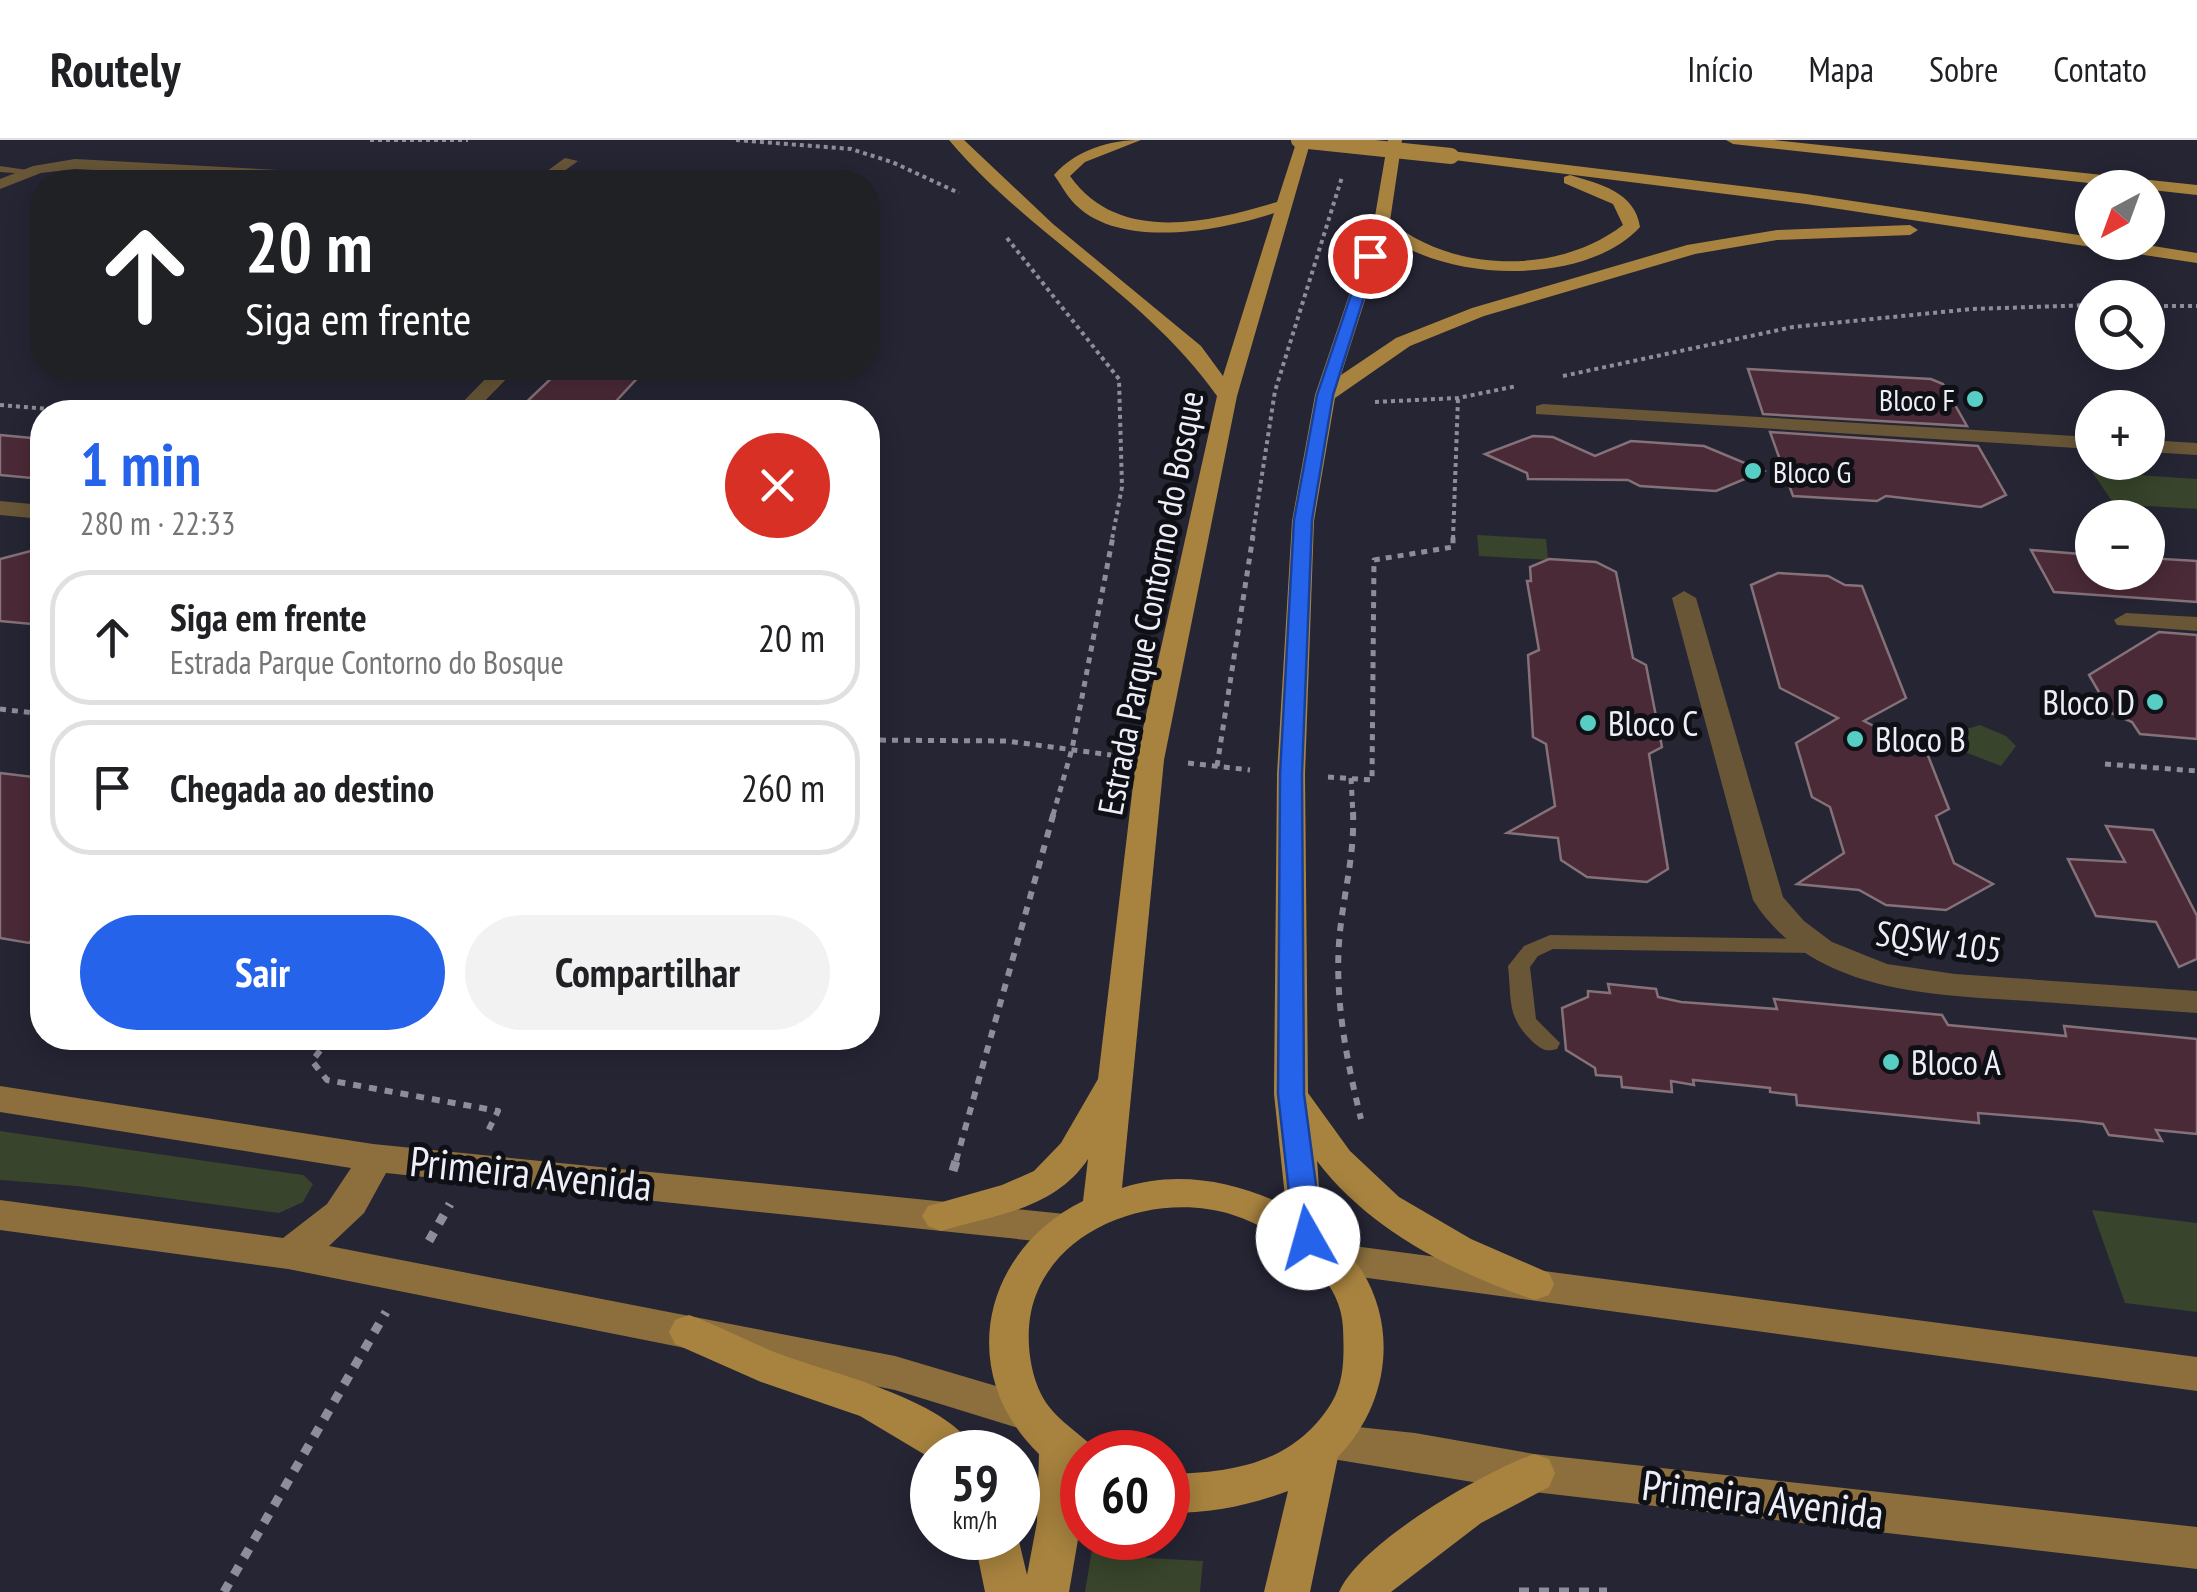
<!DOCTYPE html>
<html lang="pt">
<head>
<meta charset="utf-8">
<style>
	:root { --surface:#fff; --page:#f2f2f2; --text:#202124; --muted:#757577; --line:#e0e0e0; --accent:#2563eb }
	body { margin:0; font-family:"PT Sans Narrow",sans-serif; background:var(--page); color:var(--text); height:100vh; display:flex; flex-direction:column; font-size:38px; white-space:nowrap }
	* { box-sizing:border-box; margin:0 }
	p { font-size:32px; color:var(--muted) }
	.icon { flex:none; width:55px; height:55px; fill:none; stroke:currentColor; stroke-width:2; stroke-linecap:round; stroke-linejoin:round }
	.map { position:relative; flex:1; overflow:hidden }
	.drawer { position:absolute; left:30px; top:260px; width:850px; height:650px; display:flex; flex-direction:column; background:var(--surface); border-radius:40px; box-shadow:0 5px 25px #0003 }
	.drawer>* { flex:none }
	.banner { position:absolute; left:30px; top:30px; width:850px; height:210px; border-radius:40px; box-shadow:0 5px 25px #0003; background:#202124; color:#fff; overflow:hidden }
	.needle { width:65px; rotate:221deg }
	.buttons { position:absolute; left:2075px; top:30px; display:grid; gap:20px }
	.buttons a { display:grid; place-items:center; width:90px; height:90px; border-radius:50%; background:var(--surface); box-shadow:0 5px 25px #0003; font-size:50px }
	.speed { position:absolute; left:910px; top:1290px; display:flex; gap:20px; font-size:50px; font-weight:700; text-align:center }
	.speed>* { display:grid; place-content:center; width:130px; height:130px; border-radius:50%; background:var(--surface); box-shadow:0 5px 25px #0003; line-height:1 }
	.speed small { font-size:25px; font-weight:400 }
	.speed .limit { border:15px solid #d22; background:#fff; color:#111 }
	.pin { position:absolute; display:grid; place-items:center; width:85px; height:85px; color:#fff; margin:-42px; border:5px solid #fff; border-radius:50%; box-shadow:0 2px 10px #0007 }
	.me { position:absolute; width:110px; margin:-55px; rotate:353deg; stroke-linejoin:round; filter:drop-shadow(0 0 8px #0008) }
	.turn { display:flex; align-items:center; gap:35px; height:210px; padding:0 50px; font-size:45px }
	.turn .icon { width:130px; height:130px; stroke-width:2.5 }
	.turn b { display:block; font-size:70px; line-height:85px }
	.round { display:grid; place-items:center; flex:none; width:105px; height:105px; border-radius:52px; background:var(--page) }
	.head { display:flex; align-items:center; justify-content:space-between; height:170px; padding:0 50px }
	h1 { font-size:60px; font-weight:700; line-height:75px; color:var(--accent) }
	.button { display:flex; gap:20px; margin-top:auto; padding:20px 50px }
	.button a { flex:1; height:115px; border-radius:60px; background:var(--accent); color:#fff; font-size:40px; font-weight:700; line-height:115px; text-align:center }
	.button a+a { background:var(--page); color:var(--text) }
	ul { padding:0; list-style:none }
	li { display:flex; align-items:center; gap:30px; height:135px; margin:0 20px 15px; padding:0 30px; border:5px solid var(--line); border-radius:40px }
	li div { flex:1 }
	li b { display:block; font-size:38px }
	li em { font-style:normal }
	header { display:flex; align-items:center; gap:60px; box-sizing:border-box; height:140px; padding:0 50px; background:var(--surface); border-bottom:2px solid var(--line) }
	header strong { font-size:48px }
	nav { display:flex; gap:55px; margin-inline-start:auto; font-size:35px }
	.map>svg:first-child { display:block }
	.green { fill:#38442b }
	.building { fill:#4b2a38; stroke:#857178; stroke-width:2.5 }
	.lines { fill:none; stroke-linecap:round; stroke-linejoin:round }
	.path-far3 { stroke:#8e8e9b; stroke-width:4; stroke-dasharray:4 4; stroke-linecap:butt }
	.path-far2 { stroke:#8e8e9b; stroke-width:5; stroke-dasharray:6 6; stroke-linecap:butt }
	.path-far1 { stroke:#8e8e9b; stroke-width:6; stroke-dasharray:8 8; stroke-linecap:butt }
	.path { stroke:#8e8e9b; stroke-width:9; stroke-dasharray:10 10; stroke-linecap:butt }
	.service { fill:#685637; fill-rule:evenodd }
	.minor { fill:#685637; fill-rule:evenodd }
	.secondary { fill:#8c6f3c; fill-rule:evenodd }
	.primary { fill:#a8833f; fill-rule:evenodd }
	.primary-bridge { stroke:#a8833f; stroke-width:16 }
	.route { fill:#2563eb; stroke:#184099; stroke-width:2.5 }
	.poi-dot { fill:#56cec3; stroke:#0f0f16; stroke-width:4 }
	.labels { text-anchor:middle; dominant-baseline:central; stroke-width:10; stroke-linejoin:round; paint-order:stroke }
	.far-poi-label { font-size:30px; fill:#eeeef8; stroke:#0f0f16; text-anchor:end }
	.street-label { font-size:35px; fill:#eeeef8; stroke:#0f0f16 }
	.poi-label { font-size:35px; fill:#eeeef8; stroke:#0f0f16; text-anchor:start }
	.near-street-label { font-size:42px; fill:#eeeef8; stroke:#0f0f16 }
</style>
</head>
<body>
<header>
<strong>Routely</strong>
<nav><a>Início</a><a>Mapa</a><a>Sobre</a><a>Contato</a></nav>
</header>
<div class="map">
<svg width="2197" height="1452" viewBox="0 0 2197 1452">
	<rect width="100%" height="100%" fill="#252534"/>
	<g class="green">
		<polygon points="2092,332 2197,339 2197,369 2114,364"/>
		<polygon points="1477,395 1546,399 1548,420 1479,416"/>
		<polygon points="1980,585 2006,596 2016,606 2001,626 1962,611 1957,592"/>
		<polygon points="0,991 303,1035 313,1044 303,1062 279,1073 77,1046 0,1040"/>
		<polygon points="2092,1070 2197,1083 2197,1172 2125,1163"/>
		<polygon points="1093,1403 1148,1418 1203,1421 1200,1452 1085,1452"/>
	</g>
	<g class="building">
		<polygon points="562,228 575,228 642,233 606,272 516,272"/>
		<polygon points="1748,229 1931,239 1943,244 1967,286 1763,274"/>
		<polygon points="1770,292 1978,306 2006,355 1981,367 1886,356 1877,361 1793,356"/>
		<polygon points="0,295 42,299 42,339 0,335"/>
		<polygon points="1533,296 1553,297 1595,316 1631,301 1704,306 1764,331 1716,351 1640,346 1628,340 1528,339 1527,333 1485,314"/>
		<polygon points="42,408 42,485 0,481 0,419"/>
		<polygon points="2031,410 2092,415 2092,432 2148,432 2148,418 2197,421 2197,462 2054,452"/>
		<polygon points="1549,419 1596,422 1616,432 1633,518 1646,525 1662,607 1649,614 1668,729 1647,742 1587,737 1561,720 1558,698 1507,693 1555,666 1546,604 1533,597 1528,515 1539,510 1527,441 1531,441 1530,427"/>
		<polygon points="1778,433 1828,436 1845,445 1862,446 1906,558 1864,581 1927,613 1949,669 1936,676 1954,723 1993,744 1946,770 1886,765 1859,750 1797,744 1844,713 1830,667 1812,657 1796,603 1838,578 1780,548 1751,445"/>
		<polygon points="2159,492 2197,495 2197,599 2140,594 2132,582 2111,573 2089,535"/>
		<polygon points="0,633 42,638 42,789 29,803 0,798"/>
		<polygon points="2106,686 2153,690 2197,776 2197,819 2179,827 2156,782 2096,776 2068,719 2125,722"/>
		<polygon points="1608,844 1656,849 1658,857 1681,862 1777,869 1774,859 1942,875 1948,885 2066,896 2064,886 2197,899 2197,994 2156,990 2162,1001 2109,995 2103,984 2078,981 1978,973 1979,983 1797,965 1796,955 1770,952 1770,948 1693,940 1694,945 1671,941 1672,952 1622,947 1621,937 1596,935 1595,928 1566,910 1562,868 1588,857 1588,851 1610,853"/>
	</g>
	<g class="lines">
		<g class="path-far3">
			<polyline points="370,0 468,0"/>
			<polyline points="736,0 851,9 892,22 959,53"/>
			<polyline points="1007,98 1119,239 1122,347 1112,399"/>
			<polyline points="2148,166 2197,166"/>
			<polyline points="1563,236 1793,187 1972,169 2092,165"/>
			<polyline points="1375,262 1458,258 1517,246"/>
			<polyline points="0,265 85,272"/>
			<polyline points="1252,399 1275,251 1342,37"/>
			<polyline points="1453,399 1458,258"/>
		</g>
		<g class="path-far2">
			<polyline points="0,569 42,574"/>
			<polyline points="868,600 1007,601 1111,615"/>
			<polyline points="1188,623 1250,630"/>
			<polyline points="2105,624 2197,631"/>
			<polyline points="1217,626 1253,396"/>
			<polyline points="1328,637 1372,640 1374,420 1453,407 1453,396"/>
			<polyline points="1351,638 1353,675"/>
			<polyline points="1053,675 1072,609 1113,396"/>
		</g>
		<g class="path-far1">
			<path d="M 1353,672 C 1355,717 1342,759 1339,803 C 1335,863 1347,922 1361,979"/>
			<polyline points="330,898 312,921 327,940 498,971 488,991"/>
			<polyline points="956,1021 1054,672"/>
		</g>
		<g class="path">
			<polyline points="953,1031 957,1018"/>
			<polyline points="429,1101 450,1064"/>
			<polyline points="224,1452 386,1172"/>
			<polyline points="1519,1452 1607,1452"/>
		</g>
		<g class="service">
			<polygon points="0,26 34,31 29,34 0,32"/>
			<path d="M 1550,795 L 1815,799 L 1826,806 L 1815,813 L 1553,809 L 1538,816 L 1530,827 L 1536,879 L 1560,903 L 1557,909 C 1546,912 1543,910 1534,903 C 1506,877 1512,862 1508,826 L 1524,806 Z"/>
		</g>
		<g class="minor">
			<polygon points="565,18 578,21 549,42 532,42"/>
			<polygon points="75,19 409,37 417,42 332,42 75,29 41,33 0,49 0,39 33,26"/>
			<polygon points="496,228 517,228 474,272 453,272"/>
			<polygon points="1543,264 2092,297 2092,309 1536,274 1536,266"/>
			<polygon points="2148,300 2197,303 2197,315 2148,312"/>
			<polygon points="0,361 42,365 42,379 0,375"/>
			<path d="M 1684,451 L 1696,458 L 1783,757 L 1804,781 L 1832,802 L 1887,824 L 1955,834 L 2197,851 L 2197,873 C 2141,869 2085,865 2029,861 C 1930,855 1812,853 1753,760 L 1672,458 Z"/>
			<polygon points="2126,473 2197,477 2197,491 2117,485 2114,480"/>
		</g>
		<g class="secondary">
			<polygon points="0,946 373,1004 1065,1074 1078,1079 1084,1089 1078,1099 1065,1104 386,1033 364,1073 329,1106 895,1216 1043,1260 1049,1273 1043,1286 1028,1291 895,1250 409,1153 288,1129 0,1090 0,1060 283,1098 327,1064 351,1028 0,972"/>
			<polygon points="1331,1103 2197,1217 2197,1251 1331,1133 1317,1129 1312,1118 1317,1107"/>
			<polygon points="1329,1284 1415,1293 1534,1314 2197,1387 2197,1429 1534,1352 1314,1316 1308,1303 1314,1290"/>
		</g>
		<g class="primary">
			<path d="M 949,0 L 964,0 L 1053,84 L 1201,206 L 1223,236 L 1274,73 C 1219,91 1116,111 1072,61 C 1065,53 1060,43 1054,35 C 1076,10 1109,0 1141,0 L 1085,22 L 1070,36 C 1118,104 1208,83 1277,62 L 1297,0 L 1311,0 L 1237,256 L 1164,620 L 1122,1048 C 1176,1030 1235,1041 1286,1066 L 1274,954 L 1277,634 L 1292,381 L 1315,255 L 1374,82 L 1388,0 L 1402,0 L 1390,81 C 1453,133 1558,135 1623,85 L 1613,64 L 1564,43 L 1564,37 L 1570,35 C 1600,44 1635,52 1640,87 C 1586,146 1446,143 1386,94 L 1341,235 L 1396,198 L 1472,168 L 1687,105 L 1777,90 L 1910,85 L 1918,90 L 1910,95 L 1777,100 L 1695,114 L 1484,176 L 1410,206 L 1335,258 L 1314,381 L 1305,634 L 1308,953 L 1350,1011 L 1399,1057 L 1471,1099 L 1549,1133 L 1554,1144 L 1549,1155 L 1535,1160 C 1455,1133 1369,1090 1317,1021 C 1319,1038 1319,1077 1326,1091 C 1333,1105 1353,1117 1362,1131 C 1399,1191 1387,1267 1338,1317 L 1310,1452 L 1264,1452 L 1288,1351 C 1247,1366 1212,1373 1168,1373 L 1168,1334 C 1233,1333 1295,1323 1332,1262 C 1345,1240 1344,1213 1343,1188 C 1342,1159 1325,1136 1304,1117 C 1284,1099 1259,1083 1233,1075 C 1156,1050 1049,1087 1031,1172 C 1026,1197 1029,1230 1041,1254 C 1054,1280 1080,1292 1098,1312 L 1082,1312 L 1081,1382 L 1069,1452 L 985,1452 L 974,1398 L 1018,1397 L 1027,1435 L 1037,1382 L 1039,1314 C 955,1233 982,1111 1083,1061 L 1088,1019 C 1055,1069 995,1075 941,1091 L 928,1086 L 922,1076 L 928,1066 L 1002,1045 L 1034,1031 L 1061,1003 L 1098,939 L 1136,620 L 1217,256 C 1146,155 1029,95 949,0 Z"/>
			<polygon points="1726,0 1774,0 2197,45 2197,55 1733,4"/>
			<polygon points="1451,11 1806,54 2092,97 2092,102 2128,102 2197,113 2197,123 1806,64 1446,19 1443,16"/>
			<path d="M 689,1175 C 723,1187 754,1205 788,1217 C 836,1234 955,1263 975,1312 L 932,1312 L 932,1319 L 860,1276 L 761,1242 L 675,1204 L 669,1192 L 675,1180 Z"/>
			<path d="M 1534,1314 L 1549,1319 L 1555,1333 L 1549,1347 L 1481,1383 L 1391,1452 L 1339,1452 C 1361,1402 1482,1333 1534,1314 Z"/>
		</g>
		<polyline class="primary-bridge" points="1299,0 1451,16"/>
	</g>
	<polygon class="route" points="1370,113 1377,116 1333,255 1312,380 1302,634 1304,954 1323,1098 1318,1106 1308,1109 1298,1106 1294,1098 1278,954 1280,634 1294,380 1317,255 1364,116"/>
	<g class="poi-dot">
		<circle cx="1975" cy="259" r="10"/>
		<circle cx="1753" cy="331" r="10"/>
		<circle cx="2155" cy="562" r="10"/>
		<circle cx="1588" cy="583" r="10"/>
		<circle cx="1855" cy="599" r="10"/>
		<circle cx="1891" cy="922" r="10"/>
	</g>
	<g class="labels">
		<g class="far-poi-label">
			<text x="1955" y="259">Bloco F</text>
			<text x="1773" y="331" text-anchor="start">Bloco G</text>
		</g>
		<g class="street-label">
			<text transform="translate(1150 463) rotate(-79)">Estrada Parque Contorno do Bosque</text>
			<text transform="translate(1939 801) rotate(8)">SQSW 105</text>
		</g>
		<g class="poi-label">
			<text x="2135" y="562" text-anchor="end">Bloco D</text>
			<text x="1608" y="583">Bloco C</text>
			<text x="1875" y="599">Bloco B</text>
			<text x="1911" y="922">Bloco A</text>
		</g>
		<g class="near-street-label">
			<text transform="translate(531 1033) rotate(6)">Primeira Avenida</text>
			<text transform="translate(1763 1359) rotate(7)">Primeira Avenida</text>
		</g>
	</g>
</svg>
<div class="buttons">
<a><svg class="needle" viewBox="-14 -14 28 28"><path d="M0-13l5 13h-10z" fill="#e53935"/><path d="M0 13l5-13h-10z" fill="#757577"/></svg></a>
<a><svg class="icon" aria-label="search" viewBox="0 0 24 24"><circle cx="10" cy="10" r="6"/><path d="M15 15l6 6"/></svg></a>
<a>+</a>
<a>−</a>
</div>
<div class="speed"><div>59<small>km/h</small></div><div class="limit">60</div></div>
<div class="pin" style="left:1370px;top:116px;background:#d93025"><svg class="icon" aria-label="arrive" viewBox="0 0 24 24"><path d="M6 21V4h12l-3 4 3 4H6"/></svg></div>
<svg class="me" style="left:1308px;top:1098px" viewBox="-20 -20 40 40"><circle r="19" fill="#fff"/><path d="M0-13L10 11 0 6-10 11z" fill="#2563eb"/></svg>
<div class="banner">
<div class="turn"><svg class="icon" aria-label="ahead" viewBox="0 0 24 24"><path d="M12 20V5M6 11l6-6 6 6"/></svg><div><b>20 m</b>Siga em frente</div></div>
</div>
<section class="drawer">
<div class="head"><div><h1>1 min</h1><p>280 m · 22:33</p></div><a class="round" style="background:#d93025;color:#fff"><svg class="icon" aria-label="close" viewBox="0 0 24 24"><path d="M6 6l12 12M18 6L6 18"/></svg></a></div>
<ul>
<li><svg class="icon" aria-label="ahead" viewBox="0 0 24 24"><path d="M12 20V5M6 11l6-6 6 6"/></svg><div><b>Siga em frente</b><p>Estrada Parque Contorno do Bosque</p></div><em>20 m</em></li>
<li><svg class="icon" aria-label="arrive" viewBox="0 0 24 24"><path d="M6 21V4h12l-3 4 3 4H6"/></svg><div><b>Chegada ao destino</b></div><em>260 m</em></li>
</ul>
<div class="button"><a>Sair</a><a>Compartilhar</a></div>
</section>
</div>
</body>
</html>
